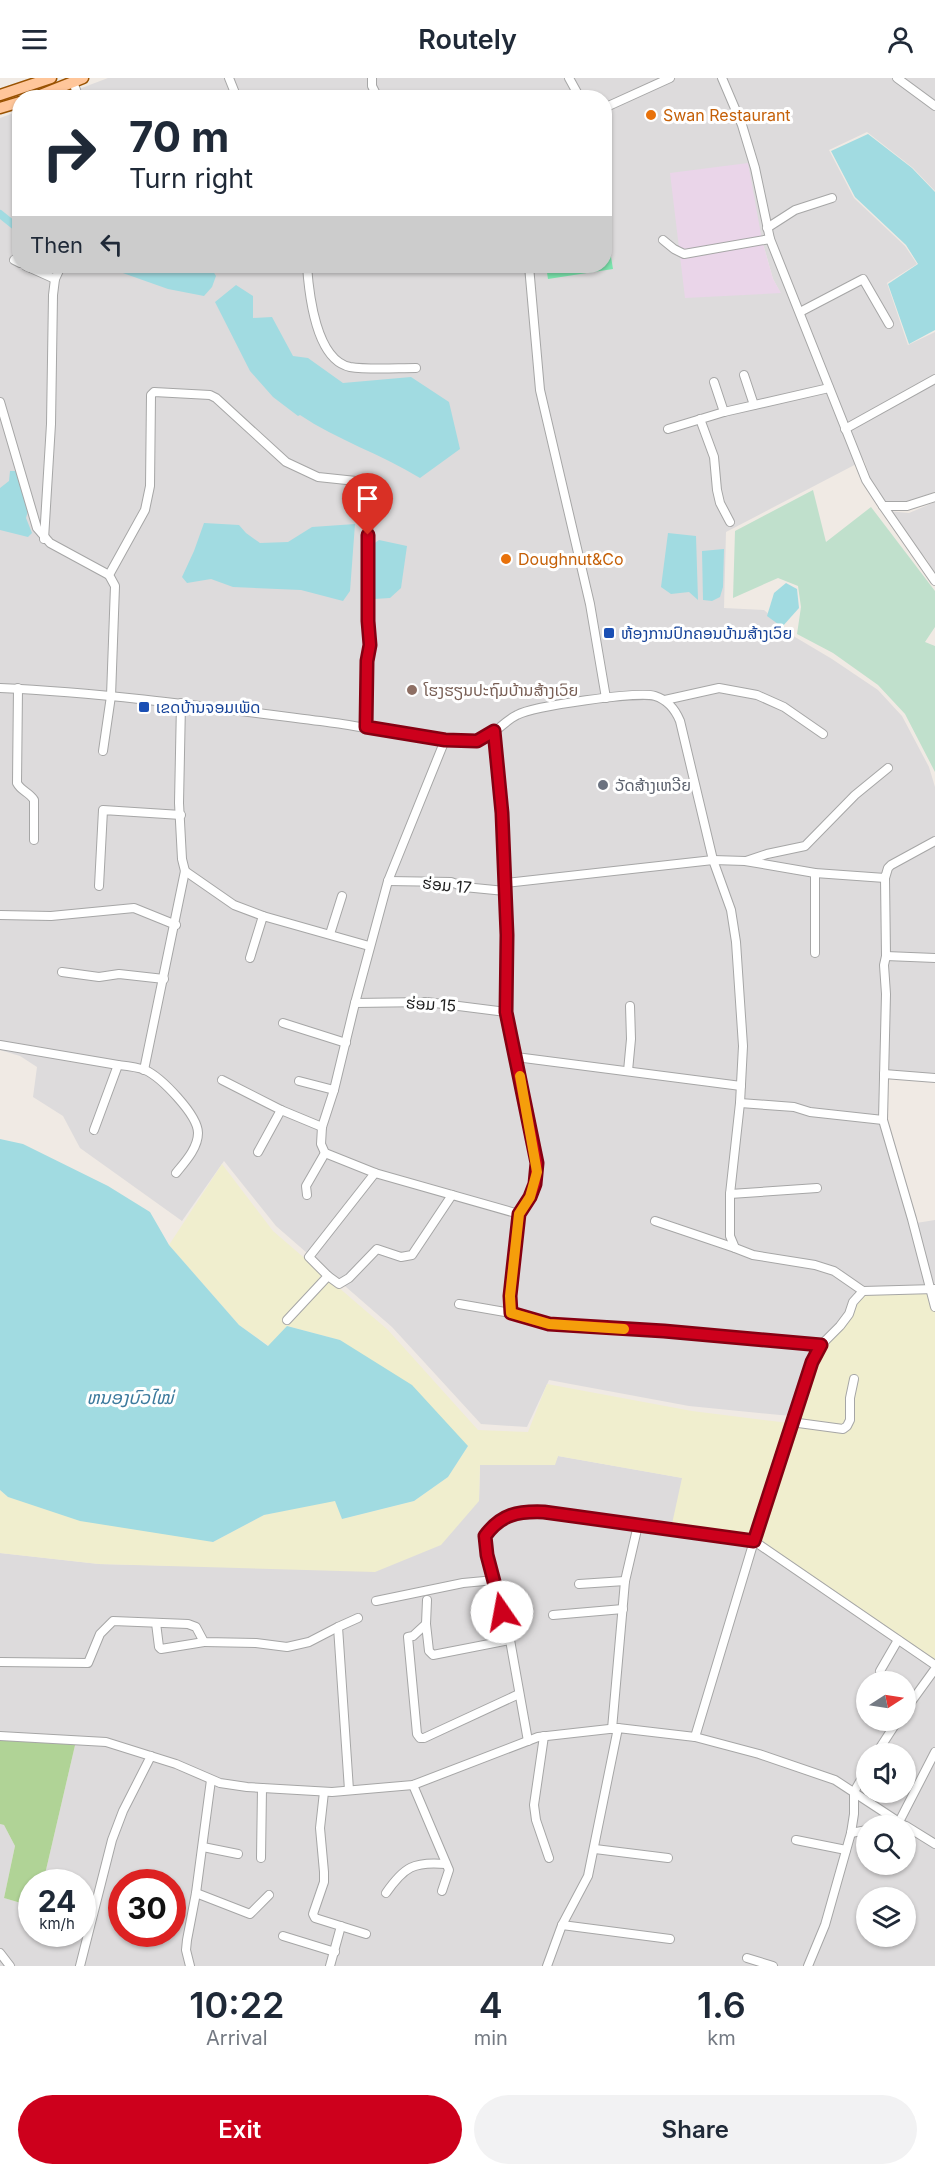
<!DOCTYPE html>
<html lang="en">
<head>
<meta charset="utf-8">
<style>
	:root { --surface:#fff; --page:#f2f2f3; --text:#1f2937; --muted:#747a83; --accent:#cd001c }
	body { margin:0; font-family:Inter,"Noto Sans Lao",sans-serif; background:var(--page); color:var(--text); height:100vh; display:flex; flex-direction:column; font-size:22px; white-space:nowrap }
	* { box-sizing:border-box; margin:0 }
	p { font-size:20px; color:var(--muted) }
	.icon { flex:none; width:33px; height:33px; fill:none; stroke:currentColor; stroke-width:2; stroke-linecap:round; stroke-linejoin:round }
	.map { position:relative; height:1888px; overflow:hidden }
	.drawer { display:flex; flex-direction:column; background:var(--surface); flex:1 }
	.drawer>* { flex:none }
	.hud { position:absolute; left:12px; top:12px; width:600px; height:183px; border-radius:24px; box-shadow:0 2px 4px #0004; background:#fff; color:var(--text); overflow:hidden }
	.needle { width:39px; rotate:78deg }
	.fabs { position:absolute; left:856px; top:1593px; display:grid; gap:12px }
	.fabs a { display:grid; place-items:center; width:60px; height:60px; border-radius:50%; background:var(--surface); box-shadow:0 2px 4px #0004; font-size:30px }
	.speed { position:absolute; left:18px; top:1791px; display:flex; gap:12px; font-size:30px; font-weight:700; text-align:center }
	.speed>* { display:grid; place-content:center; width:78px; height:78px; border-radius:50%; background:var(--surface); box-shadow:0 2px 4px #0004; line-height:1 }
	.speed small { font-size:15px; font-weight:400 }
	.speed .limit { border:9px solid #d22; background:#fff; color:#111 }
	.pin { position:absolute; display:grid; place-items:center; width:51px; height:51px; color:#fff; margin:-62px -26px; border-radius:50% 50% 50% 0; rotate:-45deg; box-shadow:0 0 6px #0007 }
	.pin .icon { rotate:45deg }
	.me { position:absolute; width:66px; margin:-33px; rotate:348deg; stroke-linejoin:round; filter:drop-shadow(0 0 4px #0008) }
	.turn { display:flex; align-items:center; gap:21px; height:126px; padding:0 18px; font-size:27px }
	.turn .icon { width:78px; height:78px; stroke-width:2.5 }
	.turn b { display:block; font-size:42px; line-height:51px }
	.then { display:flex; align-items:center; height:57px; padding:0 18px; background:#0003; gap:12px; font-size:22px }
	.eta { display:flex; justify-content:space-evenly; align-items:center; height:102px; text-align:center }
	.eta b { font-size:36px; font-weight:600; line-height:42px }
	.action { display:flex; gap:12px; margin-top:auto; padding:12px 18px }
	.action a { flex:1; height:69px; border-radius:36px; background:var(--accent); color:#fff; font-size:24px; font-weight:600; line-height:69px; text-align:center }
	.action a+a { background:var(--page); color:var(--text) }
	header { display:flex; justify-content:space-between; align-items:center; height:78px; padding:0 18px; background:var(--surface); font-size:27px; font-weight:600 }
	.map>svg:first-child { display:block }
	.residential { fill:#dddbdc; fill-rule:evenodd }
	.industrial { fill:#ead5e9 }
	.farmland { fill:#f0eece }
	.forest { fill:#b0d396 }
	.wetland { fill:#c0e0cc }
	.pitch { fill:#7ce5ae }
	.water { fill:#a1dbe1 }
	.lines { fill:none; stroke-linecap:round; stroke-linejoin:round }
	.canal { stroke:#a1dbe1; stroke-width:8 }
	.minor-casing { stroke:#a6a6a6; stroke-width:10 }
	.major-casing { stroke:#995200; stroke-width:13 }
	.minor { stroke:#fff; stroke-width:8 }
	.major { stroke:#ffc69a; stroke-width:10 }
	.route-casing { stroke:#850012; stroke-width:15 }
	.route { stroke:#cd001c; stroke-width:10 }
	.slow { stroke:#f59e0b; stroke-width:10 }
	.food-dot { fill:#e8710a; stroke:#fff; stroke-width:2 }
	.transit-dot { fill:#1a4fb4; stroke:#fff; stroke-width:2 }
	.education-dot { fill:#8d6e63; stroke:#fff; stroke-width:2 }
	.worship-dot { fill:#6b7280; stroke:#fff; stroke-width:2 }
	.labels { text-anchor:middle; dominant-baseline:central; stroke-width:6; stroke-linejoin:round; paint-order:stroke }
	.food-label { font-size:16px; fill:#c56008; stroke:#fff; text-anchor:start }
	.transit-label { font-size:16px; fill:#164399; stroke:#fff; text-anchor:start }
	.education-label { font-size:16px; fill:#785e54; stroke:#fff; text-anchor:start }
	.worship-label { font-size:16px; fill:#5b616d; stroke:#fff; text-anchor:start }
	.street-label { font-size:16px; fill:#1f1f1f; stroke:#fff }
	.water-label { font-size:18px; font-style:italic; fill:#3c7a9d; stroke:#fff }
</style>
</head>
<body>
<header><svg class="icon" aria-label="menu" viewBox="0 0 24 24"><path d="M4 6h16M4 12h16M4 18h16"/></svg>Routely<svg class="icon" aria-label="person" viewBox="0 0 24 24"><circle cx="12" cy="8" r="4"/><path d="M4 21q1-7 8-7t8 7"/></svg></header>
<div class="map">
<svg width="935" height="1888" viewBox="0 0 935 1888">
	<rect width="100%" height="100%" fill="#f0eae4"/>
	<g class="residential">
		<path d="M 108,0 L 935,0 L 935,113 L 913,90 L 867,54 L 829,72 L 854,120 L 905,168 L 917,186 L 887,205 L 908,267 L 935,254 L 935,414 L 905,424 L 884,424 L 875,415 L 864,382 L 726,454 L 724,530 L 764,532 L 795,559 L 832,581 L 878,612 L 902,638 L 929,689 L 935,709 L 935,997 L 894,993 L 881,994 L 882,1036 L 910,1146 L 935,1142 L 935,1374 L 889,1344 L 780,1337 L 689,1328 L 549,1302 L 527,1349 L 481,1346 L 392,1249 L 276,1148 L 224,1083 L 182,1143 L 80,1070 L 63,1038 L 33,1019 L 37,989 L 20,978 L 0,972 L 0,40 L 19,33 L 20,188 L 604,188 L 604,20 L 58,19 ZM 670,95 L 762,162 L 773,201 L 780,214 Z"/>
		<polygon points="935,424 935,496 927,482 887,433 909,435"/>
		<path d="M 558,1378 L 683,1400 L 757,1459 L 876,1545 L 935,1584 L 935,1888 L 0,1888 L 0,1746 L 4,1747 L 15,1768 L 4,1820 L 31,1828 L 32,1856 L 82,1856 L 82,1804 L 41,1804 L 46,1792 L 76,1663 L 0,1658 L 0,1475 L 99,1486 L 234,1489 L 479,1423 L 480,1387 L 554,1387 ZM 867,1604 L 906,1604 L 906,1642 L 867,1642 ZM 867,1676 L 906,1676 L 906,1714 L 867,1714 ZM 867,1748 L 906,1748 L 906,1786 L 867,1786 ZM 122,1804 L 172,1804 L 172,1856 L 122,1856 ZM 867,1820 L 906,1820 L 906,1858 L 867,1858 Z"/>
	</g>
	<polygon class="industrial" points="748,85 762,162 773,201 781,215 685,220 670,95"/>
	<polygon class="farmland" points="222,1086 273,1153 388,1252 478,1352 528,1354 547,1306 692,1333 789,1345 813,1285 823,1268 862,1215 935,1212 935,1584 876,1545 757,1459 672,1446 682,1400 558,1378 555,1387 480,1387 479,1423 441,1467 375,1494 99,1486 0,1475 0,1412 8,1419 213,1464 264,1437 335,1422 342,1441 414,1423 448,1399 468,1368 340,1262 287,1248 269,1268 239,1247 169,1167"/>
	<polygon class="forest" points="0,1658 76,1663 46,1792 41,1804 32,1804 31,1828 4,1820 15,1768 4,1747 0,1746"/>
	<polygon class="wetland" points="813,412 826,464 871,429 935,513 935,549 925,564 935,568 935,694 905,636 878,607 833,575 797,556 801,529 798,508 778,500 733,520 735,453"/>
	<polygon class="pitch" points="605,148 606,148 613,191 548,201 546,188 604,188"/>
	<g class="water">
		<polygon points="868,56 912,90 935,114 935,252 909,266 888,206 918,186 906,167 855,119 831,73"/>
		<polygon points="103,188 210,188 216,198 212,209 204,218 168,211"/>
		<path d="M 236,207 L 253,218 L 253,240 L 272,239 L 293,278 L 308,280 L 343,305 L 411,299 L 449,324 L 460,371 L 420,400 C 381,376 337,362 300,337 L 298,338 L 273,319 L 250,293 L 215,224 Z"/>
		<polygon points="10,393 20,393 29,429 26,440 32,455 28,459 0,452 0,410 9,403"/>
		<polygon points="204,445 239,447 246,455 260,465 288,464 312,449 355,446 350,513 343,523 301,512 233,509 211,501 187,505 182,499 194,473"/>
		<polygon points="668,455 696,458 698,522 689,514 671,516 661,509"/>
		<polygon points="379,462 407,468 401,510 390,520 374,521 372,467"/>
		<polygon points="724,471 723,509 720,519 712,523 703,522 702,473"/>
		<polygon points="786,505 797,511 799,530 782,549 767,538 774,515"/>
		<polygon points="0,1061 23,1066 108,1108 150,1134 169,1167 239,1247 268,1268 287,1248 340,1262 412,1307 468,1368 448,1399 414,1423 342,1441 335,1423 264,1437 213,1464 80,1443 8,1419 0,1412"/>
	</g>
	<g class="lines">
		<polyline class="canal" points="0,136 20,152"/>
		<defs>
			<g id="minor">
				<polyline points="229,0 237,20"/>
				<polyline points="372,0 372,8 378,20"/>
				<polyline points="569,0 580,20"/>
				<polyline points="722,0 742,47 755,90 770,161 866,402 883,428 907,428 935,419"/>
				<polyline points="897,0 935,28"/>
				<polyline points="73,4 79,20"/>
				<polyline points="604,30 670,0"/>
				<polyline points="767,150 795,132 832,120"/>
				<polyline points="663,162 674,171 684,176 770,161"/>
				<polyline points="14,182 20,185"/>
				<polyline points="26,188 55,201"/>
				<path d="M 307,188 C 309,216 316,282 350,289 C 368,292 397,290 416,290"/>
				<polyline points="529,188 540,312 590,526 606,620"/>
				<polyline points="800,234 863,201 889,246"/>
				<polyline points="744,297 754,327"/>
				<polyline points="714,304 724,334"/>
				<polyline points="0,324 37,450 50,465 109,497"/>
				<polyline points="700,341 714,379 717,412 720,425 730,444"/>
				<polyline points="668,351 724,334 829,310"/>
				<polyline points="845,351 935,301"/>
				<polyline points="883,428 935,503"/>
				<polyline points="44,461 51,346 53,217 55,201 61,188"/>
				<path d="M 0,610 C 112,615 224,631 335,645 C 381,651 428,666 475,663 C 491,662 502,644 517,637 C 533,628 639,613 655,618 C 668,622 675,631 680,643 L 713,782 L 731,832 L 736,864 L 743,968 L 740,1025 L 730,1116 L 730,1158 L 735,1170 L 753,1177 L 815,1187 L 834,1193 L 863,1213 L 935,1211"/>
				<path d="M 18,610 L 17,705 C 21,713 29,714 34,722 L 34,762"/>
				<polyline points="665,622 719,610 757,617 784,629 823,656"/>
				<polyline points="494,653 502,735 507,857 506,934 537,1085 535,1106 530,1119 519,1136 510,1218 511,1235"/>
				<polyline points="445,662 388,803 355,925 334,1012 322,1049 321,1066 325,1075 375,1095 519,1136"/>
				<polyline points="103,673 111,618 115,508 109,497 145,432 150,408 151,317 154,314 210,317 216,320 286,384 318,399 356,403 368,414 370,567 367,583 366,649"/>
				<polyline points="746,783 767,776 805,768 855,717 888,690"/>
				<polyline points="185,793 234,827 263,838"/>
				<polyline points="885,800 886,878 884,887 886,916 883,1042 912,1141 935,1229"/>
				<polyline points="388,803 451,804 464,809 505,813"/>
				<polyline points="505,805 713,782 745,783 815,795 885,800 888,790 891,787 935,763"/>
				<polyline points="99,808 103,732 181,737"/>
				<polyline points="0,837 51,838 134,830 176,847"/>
				<polyline points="330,856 342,818"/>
				<polyline points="815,875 815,795"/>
				<polyline points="886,878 935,880"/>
				<polyline points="250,880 263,838 369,868"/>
				<polyline points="62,894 99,899 119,896 164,901"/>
				<polyline points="355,925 427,924 506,934"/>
				<polyline points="283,945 346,965"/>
				<polyline points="0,967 118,987"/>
				<polyline points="516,979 741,1008"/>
				<polyline points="144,992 185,793 182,781 179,725 181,625"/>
				<polyline points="628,993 631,961 630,928"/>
				<polyline points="884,996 935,1000"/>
				<polyline points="222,1002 281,1032 322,1049"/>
				<polyline points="299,1003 334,1012"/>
				<polyline points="740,1025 794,1029 810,1034 883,1042"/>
				<path d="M 94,1052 L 118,987 C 127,988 137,989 145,992 C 161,999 198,1037 198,1055 C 198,1070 185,1084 176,1095"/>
				<polyline points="258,1074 281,1032"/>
				<polyline points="375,1095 309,1179 328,1198 339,1206 349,1200 377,1171 401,1179 412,1177 452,1117"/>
				<polyline points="730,1116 817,1110"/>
				<polyline points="307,1117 306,1108 325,1075"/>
				<polyline points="655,1143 735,1170"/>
				<polyline points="459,1226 511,1235 550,1246 664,1253 821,1267"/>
				<polyline points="287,1242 328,1198"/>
				<polyline points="791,1344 843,1351 847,1348 850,1342 850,1320 854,1301"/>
				<polyline points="579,1506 625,1503"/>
				<polyline points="427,1522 426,1546 413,1558 408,1559 417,1656 420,1660 424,1660 519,1616"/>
				<polyline points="376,1523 463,1505 495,1502"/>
				<polyline points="553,1537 623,1531"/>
				<polyline points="156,1545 159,1569 161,1571 204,1564"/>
				<polyline points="426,1546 429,1573 433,1577 510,1562"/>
				<polyline points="0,1584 88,1585 100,1556 113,1543 188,1546 196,1549 204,1564 256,1565 287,1569 309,1564 338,1549"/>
				<polyline points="880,1593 898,1562"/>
				<polyline points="906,1631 935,1591"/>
				<polyline points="612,1651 625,1503 638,1447"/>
				<polyline points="0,1658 106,1664 176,1686 220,1705 247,1709 332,1714 413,1707 538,1659 618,1650"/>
				<polyline points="544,1658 534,1727 536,1742 549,1780"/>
				<polyline points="695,1659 754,1463 811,1284 821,1267 840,1248 849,1236 853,1224 863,1213"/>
				<path d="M 528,1663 L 510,1562 L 487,1477 L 485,1458 C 501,1436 518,1433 544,1434 L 754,1463 L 935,1587"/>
				<polyline points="876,1676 898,1642"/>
				<polyline points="413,1707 449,1792 442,1813"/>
				<polyline points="349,1712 338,1549 358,1540"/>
				<polyline points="324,1714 320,1750 324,1794 324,1804 313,1836 315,1840 366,1856"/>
				<polyline points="884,1748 899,1744 935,1674"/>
				<polyline points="906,1748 935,1766"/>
				<polyline points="851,1755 867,1752"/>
				<polyline points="796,1762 846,1772"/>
				<polyline points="203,1769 238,1776"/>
				<polyline points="595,1771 668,1780"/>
				<polyline points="261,1780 262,1710"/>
				<polyline points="196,1815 250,1836 269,1817"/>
				<path d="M 386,1815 C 404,1789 414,1783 446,1786"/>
				<polyline points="562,1847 670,1861"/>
				<polyline points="283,1858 335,1874"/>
				<polyline points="0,1875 10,1888"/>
				<polyline points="747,1880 773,1888"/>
				<polyline points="80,1888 112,1762 123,1733 151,1678"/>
				<polyline points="190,1888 186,1872 187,1862 196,1815 211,1702"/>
				<polyline points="330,1888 341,1848"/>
				<polyline points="547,1888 562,1847 588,1798 618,1650 695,1659 759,1676 835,1702 905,1748"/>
				<polyline points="808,1888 825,1847 851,1755 854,1736 854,1714 867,1691"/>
			</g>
			<g id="major">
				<polyline points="0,17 51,0"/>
				<polyline points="33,20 83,0"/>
				<polyline points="0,30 20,24"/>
			</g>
		</defs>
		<use href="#minor" class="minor-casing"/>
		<use href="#major" class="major-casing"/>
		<use href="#minor" class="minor"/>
		<use href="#major" class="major"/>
	</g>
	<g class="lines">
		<defs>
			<path id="route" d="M 368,457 L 368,543 L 370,567 L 367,583 L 366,649 L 445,662 L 477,663 L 494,653 L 502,735 L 507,857 L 506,934 L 537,1085 L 535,1106 L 530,1119 L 519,1136 L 510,1218 L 511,1235 L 549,1246 L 664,1253 L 821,1267 L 812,1284 L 754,1463 L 544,1434 C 518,1433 501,1436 485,1458 L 487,1477 L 502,1534"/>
		</defs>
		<use href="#route" class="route-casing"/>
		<use href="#route" class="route"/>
		<polyline class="slow" points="520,998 537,1094 530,1119 519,1136 510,1218 511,1235 549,1246 624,1251"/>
	</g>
	<g class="food-dot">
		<circle cx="651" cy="37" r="6"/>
		<circle cx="506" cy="481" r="6"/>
	</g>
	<g class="transit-dot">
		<rect x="603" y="549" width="12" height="12" rx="3"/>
		<rect x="138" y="623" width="12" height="12" rx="3"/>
	</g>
	<circle class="education-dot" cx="412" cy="612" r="6"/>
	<circle class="worship-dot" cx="603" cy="707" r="6"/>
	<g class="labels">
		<g class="food-label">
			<text x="663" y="37">Swan Restaurant</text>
			<text x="518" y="481">Doughnut&amp;Co</text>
		</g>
		<g class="transit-label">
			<text x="621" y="555">ຫ້ອງການປົກຄອນບ້າມສ້າງເວົຍ</text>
			<text x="156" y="629">ເຂດບ້ານຈອມເພັດ</text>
		</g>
		<g class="education-label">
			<text x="424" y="612">ໂຮງຮຽນປະຖົມບ້ານສ້າງເວົຍ</text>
		</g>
		<g class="worship-label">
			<text x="615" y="707">ວັດສ້າງເຫວີຍ</text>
		</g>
		<g class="street-label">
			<text transform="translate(447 807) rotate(6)">ຮ່ອມ 17</text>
			<text transform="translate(431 926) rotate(4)">ຮ່ອມ 15</text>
		</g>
		<g class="water-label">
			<text x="130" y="1319">ຫນອງບົວໄໝ່</text>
		</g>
	</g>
</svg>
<div class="fabs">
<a><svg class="needle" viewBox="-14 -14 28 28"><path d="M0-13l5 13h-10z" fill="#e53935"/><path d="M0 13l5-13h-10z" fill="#747a83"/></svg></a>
<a><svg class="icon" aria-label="sound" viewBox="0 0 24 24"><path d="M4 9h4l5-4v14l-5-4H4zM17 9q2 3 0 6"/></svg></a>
<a><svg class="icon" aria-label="search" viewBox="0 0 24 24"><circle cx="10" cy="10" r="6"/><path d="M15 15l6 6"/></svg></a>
<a><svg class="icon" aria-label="layers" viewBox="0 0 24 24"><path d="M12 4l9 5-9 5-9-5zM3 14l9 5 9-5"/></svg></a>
</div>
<div class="speed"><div>24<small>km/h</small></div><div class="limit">30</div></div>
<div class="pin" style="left:368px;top:457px;background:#d93025"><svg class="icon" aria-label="arrive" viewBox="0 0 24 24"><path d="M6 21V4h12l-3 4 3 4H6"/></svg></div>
<svg class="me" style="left:502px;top:1534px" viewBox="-20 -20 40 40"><circle r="19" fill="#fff"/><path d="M0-13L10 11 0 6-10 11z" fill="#cd001c"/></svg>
<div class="hud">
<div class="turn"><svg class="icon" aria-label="right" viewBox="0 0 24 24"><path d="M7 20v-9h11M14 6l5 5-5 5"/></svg><div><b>70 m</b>Turn right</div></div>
<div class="then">Then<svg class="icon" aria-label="left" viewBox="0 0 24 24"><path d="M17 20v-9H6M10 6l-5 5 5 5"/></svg></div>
</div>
</div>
<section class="drawer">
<div class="eta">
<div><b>10:22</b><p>Arrival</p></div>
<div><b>4</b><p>min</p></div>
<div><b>1.6</b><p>km</p></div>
</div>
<div class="action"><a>Exit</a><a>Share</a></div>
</section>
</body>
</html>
